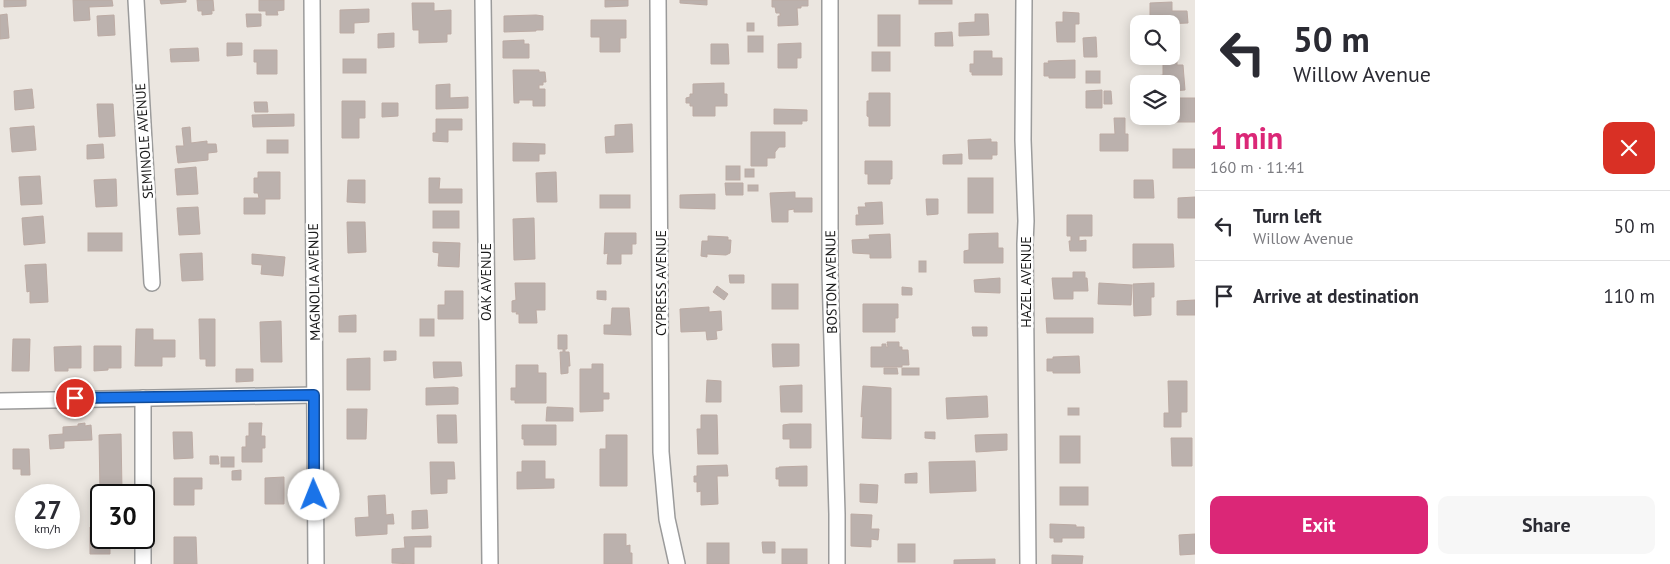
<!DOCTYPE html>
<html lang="en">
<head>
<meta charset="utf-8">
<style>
	:root { --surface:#fff; --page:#f7f7f7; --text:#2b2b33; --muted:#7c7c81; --line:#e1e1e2; --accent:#db2777 }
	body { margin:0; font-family:"PT Sans",sans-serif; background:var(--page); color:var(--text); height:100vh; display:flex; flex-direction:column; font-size:19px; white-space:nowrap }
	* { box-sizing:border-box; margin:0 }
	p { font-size:16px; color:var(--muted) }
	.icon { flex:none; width:28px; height:28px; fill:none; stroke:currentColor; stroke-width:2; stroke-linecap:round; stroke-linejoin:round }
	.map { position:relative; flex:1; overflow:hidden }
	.details { display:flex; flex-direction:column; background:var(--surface); width:475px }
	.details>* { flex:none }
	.top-card { background:#fff; color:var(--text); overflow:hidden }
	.controls { position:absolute; left:1130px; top:15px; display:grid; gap:10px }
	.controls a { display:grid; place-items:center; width:50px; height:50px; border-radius:10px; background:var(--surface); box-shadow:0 2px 12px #0003; font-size:25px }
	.speed { position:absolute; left:15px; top:484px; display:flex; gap:10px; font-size:25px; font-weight:700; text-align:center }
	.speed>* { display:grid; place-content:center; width:65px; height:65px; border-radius:50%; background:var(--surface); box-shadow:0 2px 12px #0003; line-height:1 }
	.speed small { font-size:12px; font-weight:400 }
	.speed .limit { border:2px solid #111; border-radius:8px; background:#fff; color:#111 }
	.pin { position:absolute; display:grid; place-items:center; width:42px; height:42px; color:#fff; margin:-21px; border:2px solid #fff; border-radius:50%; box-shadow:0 1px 5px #0007 }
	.me { position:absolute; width:55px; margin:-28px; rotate:359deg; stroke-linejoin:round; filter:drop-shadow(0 0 4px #0008) }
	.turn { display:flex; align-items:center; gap:18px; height:105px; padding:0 15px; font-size:22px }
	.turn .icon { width:65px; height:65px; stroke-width:2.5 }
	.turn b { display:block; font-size:35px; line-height:42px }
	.round { display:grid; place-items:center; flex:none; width:52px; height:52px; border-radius:10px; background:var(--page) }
	.head { display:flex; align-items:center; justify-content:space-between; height:85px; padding:0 15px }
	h1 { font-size:30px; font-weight:700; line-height:38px; color:var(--accent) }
	.cta { display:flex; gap:10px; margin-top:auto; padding:10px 15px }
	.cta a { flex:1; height:58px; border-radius:10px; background:var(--accent); color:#fff; font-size:20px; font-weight:700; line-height:58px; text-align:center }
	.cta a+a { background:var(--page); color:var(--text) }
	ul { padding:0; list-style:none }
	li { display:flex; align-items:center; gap:15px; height:70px; padding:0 15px; border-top:1px solid var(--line) }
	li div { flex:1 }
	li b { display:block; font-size:19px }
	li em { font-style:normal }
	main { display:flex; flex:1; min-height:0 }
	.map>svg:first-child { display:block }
	.building { fill:#bbb1ad; stroke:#bcaba4 }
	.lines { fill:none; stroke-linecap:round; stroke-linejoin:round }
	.minor-casing { stroke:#9b9b9b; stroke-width:18 }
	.minor { stroke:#fff; stroke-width:15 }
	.route-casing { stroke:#114b97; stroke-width:12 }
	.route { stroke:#1a73e8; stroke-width:9 }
	.labels { text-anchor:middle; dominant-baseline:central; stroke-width:5; stroke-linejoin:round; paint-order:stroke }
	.street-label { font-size:14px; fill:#1a1a1a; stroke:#fff }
</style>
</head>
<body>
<main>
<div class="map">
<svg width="1195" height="564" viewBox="0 0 1195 564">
	<rect width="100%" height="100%" fill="#ebe6e0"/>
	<g class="building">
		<polygon points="4,0 26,0 26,6 4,7"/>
		<polygon points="73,0 112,0 113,6 89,7 90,20 74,21"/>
		<polygon points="160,0 186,0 186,2 161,4"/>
		<polygon points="197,0 213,0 214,11 212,10 212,14 202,15 202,11 198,11"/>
		<polygon points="259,0 284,0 284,10 277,11 278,15 266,15 266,11 259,11"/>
		<polygon points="605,0 628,0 628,6 605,7"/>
		<polygon points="680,0 707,0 707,5 680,3"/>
		<polygon points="772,0 808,0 808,6 801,6 801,8 797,8 798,25 778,26 778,16 780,16 780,13 776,13 775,7 772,7"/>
		<rect x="919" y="0" width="33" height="4"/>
		<polygon points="1172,2 1172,11 1187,11 1188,23 1163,24 1163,15 1150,16 1150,3"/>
		<polygon points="412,3 434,3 434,11 451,10 451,34 447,34 447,42 419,43 419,30 413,30"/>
		<polygon points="369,9 369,22 354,23 354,33 340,33 340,10"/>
		<polygon points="1063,12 1079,13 1079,24 1075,24 1075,42 1057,42 1056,22 1063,22"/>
		<polygon points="7,14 9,38 0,39 0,15"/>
		<polygon points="246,14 261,14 261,26 247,27"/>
		<polygon points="975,14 988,14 989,35 959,36 959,23 975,22"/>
		<polygon points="114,15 115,35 98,36 97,16"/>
		<polygon points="536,15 543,16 543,30 536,30 536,31 504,32 504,16"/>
		<rect x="878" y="15" width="22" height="31"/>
		<polygon points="591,20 626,20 626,38 620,38 620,52 600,52 600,37 591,37"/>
		<rect x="747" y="23" width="7" height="8"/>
		<polygon points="952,32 953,46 935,46 935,33"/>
		<polygon points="394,33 394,47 378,48 378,34"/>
		<rect x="748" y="36" width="15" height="16"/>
		<polygon points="1096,37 1097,57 1084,57 1083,38"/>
		<polygon points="524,40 524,44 529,44 529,58 503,58 503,41"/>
		<polygon points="227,43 242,43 242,55 227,56"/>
		<polygon points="801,43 801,58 797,58 797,68 778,68 778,44"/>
		<polygon points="711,44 728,44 729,64 711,64"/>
		<polygon points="198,48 199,61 171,62 170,49"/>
		<polygon points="254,50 277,50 277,74 257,74 257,62 254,62"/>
		<polygon points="1171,50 1177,50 1177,65 1183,65 1185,90 1171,91 1171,84 1156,84 1156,76 1163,75 1163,61 1160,61 1159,56 1171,56"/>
		<polygon points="974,51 992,51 992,58 1002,58 1002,75 972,75 972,72 970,72 970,64 974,64"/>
		<rect x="872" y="52" width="18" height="19"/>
		<rect x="343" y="59" width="23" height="14"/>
		<polygon points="1075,60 1075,78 1049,78 1049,76 1044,76 1044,63 1049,63 1048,61"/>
		<polygon points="513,70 539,70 539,72 545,72 546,82 543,82 543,85 539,85 539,89 545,89 545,106 533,106 533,100 519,100 519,103 514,103"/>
		<rect x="1086" y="71" width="14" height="12"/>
		<polygon points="724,83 724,94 727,94 727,106 715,106 715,116 693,116 693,106 690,106 690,103 686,103 686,98 690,97 690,94 693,94 693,84"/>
		<polygon points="450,84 450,98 468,97 468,108 436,109 436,85"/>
		<polygon points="32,89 34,108 15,110 14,91"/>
		<polygon points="1102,90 1102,108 1086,108 1086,91"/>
		<polygon points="1104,91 1111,91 1112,104 1104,104"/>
		<polygon points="869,93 890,93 890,126 869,126 869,117 867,116 867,101 869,101"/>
		<polygon points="1171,98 1195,98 1195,122 1156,122 1156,116 1171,116"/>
		<polygon points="342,101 365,101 365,118 359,118 359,138 342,138"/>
		<polygon points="254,102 267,102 268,112 255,112"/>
		<polygon points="382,103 398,103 398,116 382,117"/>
		<polygon points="97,104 113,104 115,136 99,137"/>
		<polygon points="774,109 807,110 807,121 802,121 802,124 774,124"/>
		<polygon points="294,114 294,126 253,127 252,115"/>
		<polygon points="1114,118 1125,118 1125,134 1128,134 1128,151 1100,151 1100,134 1115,134"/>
		<polygon points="436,119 462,119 462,130 448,130 448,142 433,141 433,133 436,133"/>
		<polygon points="632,124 633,152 606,153 605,137 615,136 615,125"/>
		<polygon points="34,126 36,150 12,152 10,128"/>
		<polygon points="190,127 191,143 207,141 207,144 216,144 217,152 208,153 208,160 178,163 176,146 184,146 182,128"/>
		<polygon points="751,132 785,132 785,147 779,147 775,152 775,158 767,158 767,166 751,166"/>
		<polygon points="991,139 991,142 997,142 997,155 992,155 992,159 969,159 968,140"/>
		<rect x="267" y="140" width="21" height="13"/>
		<polygon points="513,143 545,144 545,154 539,154 539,161 513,161"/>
		<polygon points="103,144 104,158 87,159 87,145"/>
		<rect x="1173" y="149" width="22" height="19"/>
		<polygon points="962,154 962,164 943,164 943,155"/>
		<polygon points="865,161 892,161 892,179 890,179 890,184 868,184 868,174 865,174"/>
		<rect x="726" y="166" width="14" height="14"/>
		<polygon points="196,167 198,194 177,195 175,169"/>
		<rect x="745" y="169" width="9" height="8"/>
		<polygon points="258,172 280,172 280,199 265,199 265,214 244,214 244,198 259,198 258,193 254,193 254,178 258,178"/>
		<polygon points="556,172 557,202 537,202 536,173"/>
		<polygon points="40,176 42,204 21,205 19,177"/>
		<polygon points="429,178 440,178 439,189 462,189 462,203 429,203"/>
		<rect x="968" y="178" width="25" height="35"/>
		<polygon points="116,179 117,206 96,207 94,180"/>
		<polygon points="348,180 365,180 365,203 347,202"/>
		<polygon points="1134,180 1153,180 1154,198 1134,198"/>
		<polygon points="725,183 743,183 743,195 726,195"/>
		<rect x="748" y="185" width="10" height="6"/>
		<polygon points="795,192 795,198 812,198 812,212 794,212 794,209 788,210 788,222 772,222 770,193"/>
		<polygon points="715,194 715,209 680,208 680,195"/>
		<rect x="600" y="195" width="30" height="13"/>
		<polygon points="1195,197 1195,218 1178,218 1178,198"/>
		<polygon points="926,199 938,199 938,214 927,215"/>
		<polygon points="882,202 883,224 856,225 856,215 859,215 858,207 866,207 865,203"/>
		<polygon points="198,207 200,234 179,235 177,208"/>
		<rect x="433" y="211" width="26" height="17"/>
		<polygon points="1067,215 1092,215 1092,236 1079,236 1079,241 1086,240 1086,251 1070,251 1069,241 1071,241 1071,236 1067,236"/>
		<polygon points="43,216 45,243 24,245 22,218"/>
		<polygon points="534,218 535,259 514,260 513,219"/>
		<polygon points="347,222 365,222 366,252 348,253"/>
		<rect x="88" y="233" width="34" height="18"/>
		<polygon points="605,233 636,233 636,244 632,244 632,254 621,254 621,264 607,264 608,253 604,254"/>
		<polygon points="998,233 998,248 1003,248 1003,263 964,263 964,251 969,250 969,234"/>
		<polygon points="890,234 891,258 870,258 870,254 853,253 852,240 870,239 869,235"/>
		<polygon points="708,236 728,237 728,240 731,240 730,253 726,255 707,254 707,257 701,256 702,241 708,241"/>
		<polygon points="433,242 460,243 459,267 438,266 439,253 433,252"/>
		<polygon points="1133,244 1173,244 1174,267 1133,268"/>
		<polygon points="202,253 203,280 182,281 180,254"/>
		<polygon points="252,254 285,257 283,276 261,274 262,265 252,264"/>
		<rect x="919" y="261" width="7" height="11"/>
		<polygon points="46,264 48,302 30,303 30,291 27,292 25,265"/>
		<polygon points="1073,272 1085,272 1085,278 1087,278 1088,291 1073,291 1073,299 1054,299 1052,278 1073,278"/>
		<polygon points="729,275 744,275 744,283 730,283"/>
		<polygon points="1000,278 1000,293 975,292 974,280"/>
		<polygon points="515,283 545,283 545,310 536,310 537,323 519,323 519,314 516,314 517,312 512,312 512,301 516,300"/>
		<polygon points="1099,283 1132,285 1131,305 1098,304"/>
		<polygon points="1154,283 1154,297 1151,297 1151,315 1134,316 1133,284"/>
		<rect x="772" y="284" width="26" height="25"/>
		<polygon points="717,286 728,294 724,300 713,292"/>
		<polygon points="902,287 912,288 912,295 902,295"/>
		<polygon points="445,291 463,291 463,319 438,319 438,305 445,305"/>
		<polygon points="597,291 606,291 606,300 597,299"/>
		<polygon points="1195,300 1195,315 1177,315 1177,301"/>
		<polygon points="863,304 898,304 898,318 895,318 895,332 863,332"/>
		<polygon points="709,307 709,312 721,311 722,330 716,331 717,339 707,340 706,331 681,332 680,309"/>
		<polygon points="612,308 629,308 631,335 604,334 604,325 611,325"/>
		<polygon points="356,315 356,332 339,332 339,316"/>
		<polygon points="1046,318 1093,318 1093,333 1047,333"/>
		<polygon points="199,319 215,319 215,366 206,366 206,359 200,359"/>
		<rect x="420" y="319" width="14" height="17"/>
		<polygon points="281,321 282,362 261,362 260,322"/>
		<polygon points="972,327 987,327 987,336 973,336"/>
		<polygon points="136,329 153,329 153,340 175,340 175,357 162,357 162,366 135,366"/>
		<polygon points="558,335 567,335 567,349 565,349 565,352 569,352 570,366 568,366 568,373 561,374 560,352 563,352 563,349 558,349"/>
		<polygon points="13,339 30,339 29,371 12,371"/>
		<polygon points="887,342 899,342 899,347 902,347 902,350 908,350 909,365 902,365 902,367 871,367 871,347 882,347 882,344 886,344 886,347 888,347"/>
		<polygon points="772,344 799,344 799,366 773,367"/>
		<polygon points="81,346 81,368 68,368 68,371 55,371 54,347"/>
		<polygon points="94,346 121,346 121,368 108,368 108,370 94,371"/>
		<polygon points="384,351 396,351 396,360 384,361"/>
		<polygon points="1079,356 1080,373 1053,373 1053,371 1047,371 1047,359 1053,359 1053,357"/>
		<polygon points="370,358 370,390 347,390 347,359"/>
		<polygon points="433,362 461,362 462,376 434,378"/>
		<polygon points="592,364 603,364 603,393 609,393 609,399 603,399 603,411 580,412 580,369 592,369"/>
		<polygon points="516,365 538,365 538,373 546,373 546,403 515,403 515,400 511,400 511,388 516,388"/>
		<polygon points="884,368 897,368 898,374 884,374"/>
		<rect x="902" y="368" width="17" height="7"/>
		<polygon points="236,369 253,369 253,381 236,382"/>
		<polygon points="707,380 721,381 721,402 706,402"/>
		<polygon points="1168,381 1187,381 1187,412 1181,412 1181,427 1164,427 1164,413 1169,413"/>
		<polygon points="802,385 802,412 781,412 780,386"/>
		<polygon points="863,386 891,388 891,439 862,438 863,416 861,417"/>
		<polygon points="454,387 458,388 458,404 426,405 426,388"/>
		<polygon points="987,396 988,417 947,419 946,398"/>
		<polygon points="547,407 573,408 573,421 546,421"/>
		<rect x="1068" y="408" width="11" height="7"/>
		<polygon points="347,409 367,409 366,439 347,439"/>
		<polygon points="437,415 456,415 457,443 438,443"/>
		<polygon points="701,415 717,415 718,454 698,454 697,429 701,429"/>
		<polygon points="85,423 85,426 91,425 92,440 64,441 64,448 50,449 49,435 63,434 63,427 78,426 78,424"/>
		<polygon points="249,423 262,423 261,436 265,436 265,448 262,448 262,462 242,462 242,447 246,447 246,436 249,436"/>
		<polygon points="790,424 811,424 811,448 790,448 790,439 783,439 783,425"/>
		<polygon points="522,425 556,425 556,445 524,445 524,439 522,439"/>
		<polygon points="173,432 192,432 193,458 174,459"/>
		<polygon points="925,432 935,432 935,439 925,438"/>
		<polygon points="121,434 122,491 100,492 99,435"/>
		<polygon points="1007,434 1007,450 976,452 975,435"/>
		<polygon points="606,435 627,435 627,486 600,486 600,449 606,449"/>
		<rect x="1060" y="436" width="20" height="27"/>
		<polygon points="1171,438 1192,438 1192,466 1172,466"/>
		<polygon points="13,449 29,449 30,475 21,475 21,469 13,469"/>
		<polygon points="210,456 218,456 219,464 210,464"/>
		<rect x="221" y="457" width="13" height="10"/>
		<polygon points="522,461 545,461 545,479 554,479 554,488 517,489 517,472 522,472"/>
		<polygon points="975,461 976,491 930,493 929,462"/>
		<polygon points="430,462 454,462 455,479 447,479 447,493 431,494"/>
		<polygon points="727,465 728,476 717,476 718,504 701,505 701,491 697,492 697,482 694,482 694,476 697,476 697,466"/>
		<polygon points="807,466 807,486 779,486 779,479 776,479 776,468 779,468 779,467"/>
		<polygon points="241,470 241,480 232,480 232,471"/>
		<polygon points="917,473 917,483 905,483 905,474"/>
		<polygon points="284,477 284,504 265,504 265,478"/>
		<polygon points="174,478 202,478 202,489 194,489 194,505 174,505"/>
		<polygon points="860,484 878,485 877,503 860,502"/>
		<rect x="1060" y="487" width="28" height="18"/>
		<polygon points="385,495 386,515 393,514 394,524 387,524 387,534 356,536 355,518 369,517 368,496"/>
		<polygon points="427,510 428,528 412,529 412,511"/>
		<polygon points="851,514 872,515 871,529 879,529 878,540 871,539 871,547 851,546"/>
		<polygon points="1050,524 1076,525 1076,527 1084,527 1084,538 1062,538 1062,542 1054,542 1054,538 1050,538"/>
		<polygon points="90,527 101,527 101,538 110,538 110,554 90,554"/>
		<polygon points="604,534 626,534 626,546 630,545 630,553 632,553 632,564 604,564"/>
		<polygon points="1195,534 1195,554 1180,555 1179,535"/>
		<polygon points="431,536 431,547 414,547 414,564 392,563 392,549 405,548 404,537"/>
		<polygon points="174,537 196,537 197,564 174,564"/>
		<polygon points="762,542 775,542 775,553 763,553"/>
		<rect x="707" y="543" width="22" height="21"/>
		<rect x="898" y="544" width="17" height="18"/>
		<rect x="782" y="549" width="25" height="15"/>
		<polygon points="1052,555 1083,556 1082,564 1052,564"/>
		<polygon points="995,559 995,564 954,564 954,560"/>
	</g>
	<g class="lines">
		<defs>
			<g id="minor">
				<polyline points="136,0 152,283"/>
				<path d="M 312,0 C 315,188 313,376 316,564"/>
				<polyline points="483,0 490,564"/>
				<polyline points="658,0 661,452 667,519 677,564"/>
				<polyline points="830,0 830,273 837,514 837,564"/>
				<polyline points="1024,0 1023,140 1026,221 1025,244 1028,564"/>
				<polyline points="143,398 143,495"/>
				<polyline points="0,401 314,395"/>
				<polyline points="143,538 143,564"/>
			</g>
		</defs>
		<use href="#minor" class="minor-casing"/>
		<use href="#minor" class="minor"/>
	</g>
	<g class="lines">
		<defs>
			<polyline id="route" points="75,398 314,395 314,495"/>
		</defs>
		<use href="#route" class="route-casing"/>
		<use href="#route" class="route"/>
	</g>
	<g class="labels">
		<g class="street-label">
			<text transform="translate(144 141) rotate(-94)">SEMINOLE AVENUE</text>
			<text transform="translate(314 282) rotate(-91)">MAGNOLIA AVENUE</text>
			<text transform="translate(486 282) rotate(-90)">OAK AVENUE</text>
			<text transform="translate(831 282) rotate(-91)">BOSTON AVENUE</text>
			<text transform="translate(1026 282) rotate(-90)">HAZEL AVENUE</text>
			<text transform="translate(661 283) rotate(-90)">CYPRESS AVENUE</text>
		</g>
	</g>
</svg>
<div class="controls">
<a><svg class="icon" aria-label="search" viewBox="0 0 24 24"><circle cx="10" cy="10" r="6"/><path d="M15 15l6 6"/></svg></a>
<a><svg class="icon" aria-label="layers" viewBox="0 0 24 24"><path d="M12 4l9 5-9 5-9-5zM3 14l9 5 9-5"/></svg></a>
</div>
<div class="speed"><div>27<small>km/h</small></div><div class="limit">30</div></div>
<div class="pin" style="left:75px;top:398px;background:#d93025"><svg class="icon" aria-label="arrive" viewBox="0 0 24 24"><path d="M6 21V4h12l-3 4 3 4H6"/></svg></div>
<svg class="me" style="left:314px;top:495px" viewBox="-20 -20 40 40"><circle r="19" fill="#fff"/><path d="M0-13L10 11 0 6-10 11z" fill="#1a73e8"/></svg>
</div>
<section class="details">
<div class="top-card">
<div class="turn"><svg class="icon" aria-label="left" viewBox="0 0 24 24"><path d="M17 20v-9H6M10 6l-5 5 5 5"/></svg><div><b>50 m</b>Willow Avenue</div></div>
</div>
<div class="head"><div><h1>1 min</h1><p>160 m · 11:41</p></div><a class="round" style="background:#d93025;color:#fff"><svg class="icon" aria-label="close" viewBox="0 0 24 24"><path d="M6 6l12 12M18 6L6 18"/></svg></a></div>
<ul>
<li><svg class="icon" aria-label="left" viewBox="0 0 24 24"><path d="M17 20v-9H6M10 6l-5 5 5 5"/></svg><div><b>Turn left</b><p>Willow Avenue</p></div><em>50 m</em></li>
<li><svg class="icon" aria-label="arrive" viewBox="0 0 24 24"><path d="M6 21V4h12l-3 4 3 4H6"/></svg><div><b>Arrive at destination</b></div><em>110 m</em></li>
</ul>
<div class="cta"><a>Exit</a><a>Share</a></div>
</section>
</main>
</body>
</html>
